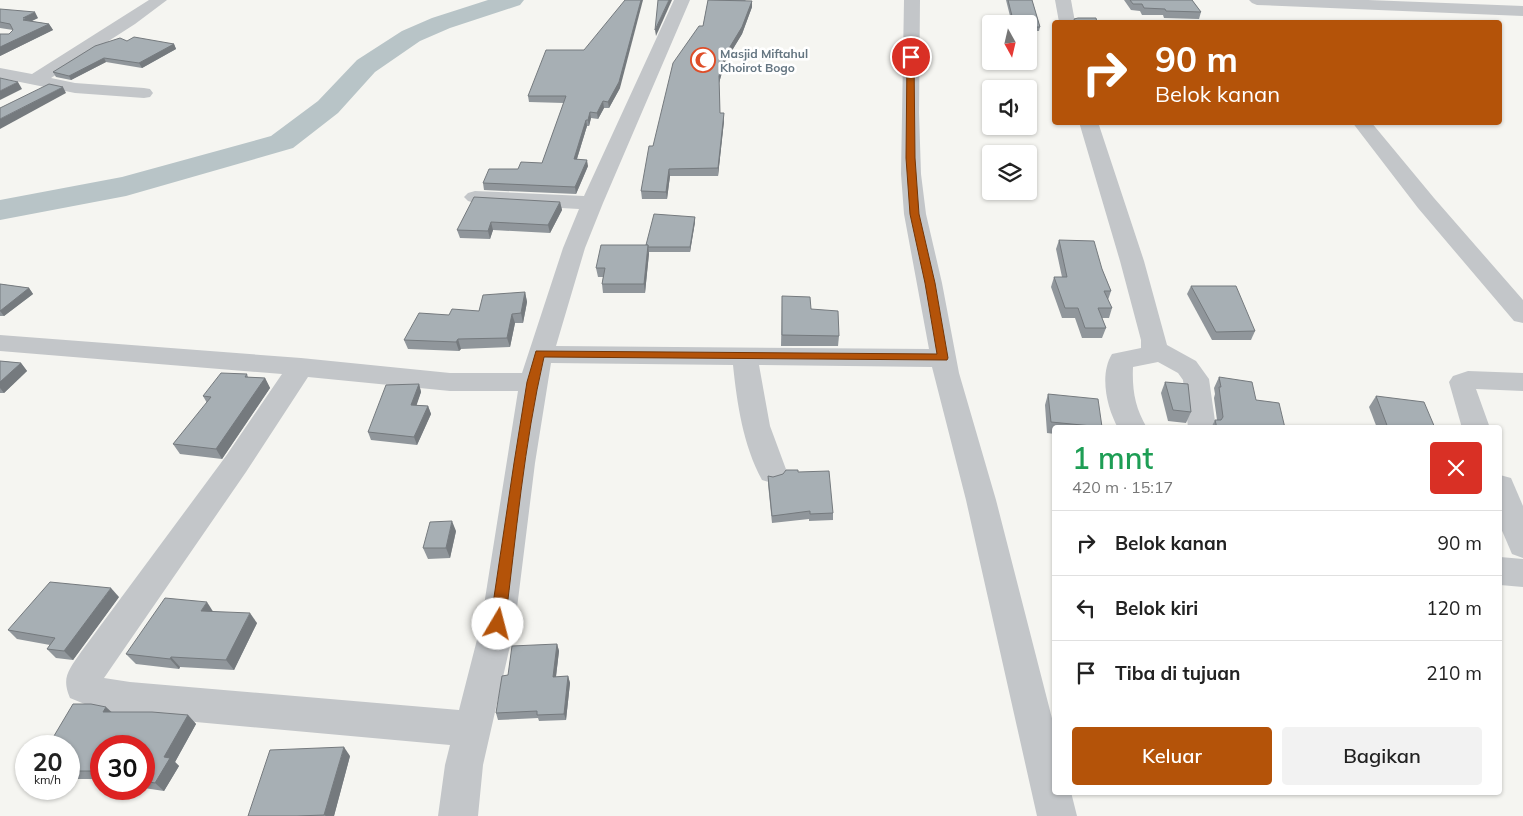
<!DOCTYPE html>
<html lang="id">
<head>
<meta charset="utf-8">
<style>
	:root { --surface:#fff; --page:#f2f2f2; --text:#222; --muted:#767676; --line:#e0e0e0; --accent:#b45309 }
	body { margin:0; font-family:Mulish,sans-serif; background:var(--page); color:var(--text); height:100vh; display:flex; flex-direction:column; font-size:19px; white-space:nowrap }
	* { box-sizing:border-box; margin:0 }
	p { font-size:16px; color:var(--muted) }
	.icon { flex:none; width:28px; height:28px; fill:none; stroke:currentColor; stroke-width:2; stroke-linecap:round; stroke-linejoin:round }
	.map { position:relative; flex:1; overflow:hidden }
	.side { position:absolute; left:1052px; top:425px; width:450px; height:370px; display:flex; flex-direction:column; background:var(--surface); border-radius:5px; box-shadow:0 1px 4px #0004 }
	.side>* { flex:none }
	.top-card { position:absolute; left:1052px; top:20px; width:450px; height:105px; border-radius:5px; box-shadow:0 1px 4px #0004; background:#b45309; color:#fff; overflow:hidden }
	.needle { width:32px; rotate:172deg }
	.controls { position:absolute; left:982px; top:15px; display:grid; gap:10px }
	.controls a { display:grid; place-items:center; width:55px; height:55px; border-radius:5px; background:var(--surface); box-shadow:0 1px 4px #0004; font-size:25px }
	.speed { position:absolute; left:15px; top:735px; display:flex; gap:10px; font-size:25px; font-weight:700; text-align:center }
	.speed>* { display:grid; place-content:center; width:65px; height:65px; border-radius:50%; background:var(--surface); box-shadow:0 1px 4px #0004; line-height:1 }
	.speed small { font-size:12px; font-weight:400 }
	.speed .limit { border:8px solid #d22; background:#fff; color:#111 }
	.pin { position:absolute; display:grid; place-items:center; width:42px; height:42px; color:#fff; margin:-21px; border:2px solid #fff; border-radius:50%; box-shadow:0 1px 5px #0007 }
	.me { position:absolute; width:55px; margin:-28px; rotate:8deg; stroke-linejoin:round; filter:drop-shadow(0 0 4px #0008) }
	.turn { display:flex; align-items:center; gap:18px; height:105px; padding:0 20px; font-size:22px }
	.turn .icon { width:65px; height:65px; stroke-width:2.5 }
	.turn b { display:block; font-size:35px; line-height:42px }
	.round { display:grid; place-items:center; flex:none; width:52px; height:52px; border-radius:5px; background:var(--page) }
	.summary { display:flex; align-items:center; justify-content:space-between; height:85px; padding:0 20px }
	h1 { font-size:30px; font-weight:600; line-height:38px; color:#1e9e55 }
	.action { display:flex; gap:10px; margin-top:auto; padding:10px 20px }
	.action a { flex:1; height:58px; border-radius:5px; background:var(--accent); color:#fff; font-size:20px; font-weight:600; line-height:58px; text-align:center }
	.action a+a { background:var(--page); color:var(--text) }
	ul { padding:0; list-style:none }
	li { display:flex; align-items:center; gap:15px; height:65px; padding:0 20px; border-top:1px solid var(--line) }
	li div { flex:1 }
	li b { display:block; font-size:19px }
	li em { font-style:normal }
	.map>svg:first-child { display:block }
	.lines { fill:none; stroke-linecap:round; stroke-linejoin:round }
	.river { fill:#b8c4c7; fill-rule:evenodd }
	.minor { fill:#c3c6c9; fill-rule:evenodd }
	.wall { fill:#90969b }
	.shaded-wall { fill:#757a7e }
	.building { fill:#a7afb4; stroke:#757a7e }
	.route { fill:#b45309; stroke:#753606 }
	.labels { text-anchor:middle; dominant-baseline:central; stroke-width:5; stroke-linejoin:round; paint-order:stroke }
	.far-poi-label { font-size:12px; font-weight:bold; fill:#657682; stroke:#fff; text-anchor:start }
</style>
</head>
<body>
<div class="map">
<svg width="1523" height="816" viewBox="0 0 1523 816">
	<rect width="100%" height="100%" fill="#f5f5f1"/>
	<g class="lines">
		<polygon class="river" points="488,0 524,0 520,5 450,28 420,41 375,72 338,113 293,148 126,196 0,220 0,200 122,177 271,136 318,101 357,60 402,31 432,18"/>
		<g class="minor">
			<polygon points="149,0 167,0 135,24 51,78 75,83 144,88 150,89 153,93 150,97 144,98 75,93 0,78 0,68 32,74"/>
			<path d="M 674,0 L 690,0 L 603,203 L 585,248 L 556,346 L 929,349 L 904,214 L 901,174 L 904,0 L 920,0 L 919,113 L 921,174 L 926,214 L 942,283 L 959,373 L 996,500 L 1055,730 L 1055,792 L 1071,792 L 1077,816 L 1037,816 L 966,500 L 932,367 L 759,365 L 770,426 L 787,472 L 782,480 L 772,483 L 762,480 C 743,445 737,403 733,365 L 551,363 L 535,463 L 515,624 L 483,765 L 478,816 L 438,816 L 445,765 L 450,745 L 130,716 L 104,712 L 70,698 C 61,677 69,670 81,652 L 226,456 L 282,374 L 0,351 L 0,335 L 301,358 L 450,373 L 522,373 L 563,248 L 579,209 L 475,203 L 468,201 L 464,197 L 468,193 L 475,191 L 584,196 ZM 308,377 L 450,391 L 518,391 L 481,624 L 459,710 L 130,682 L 104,678 L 246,472 Z"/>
			<polygon points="1055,0 1071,0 1075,22 1059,22"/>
			<polygon points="1249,0 1368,0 1523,6 1523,16 1257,5 1252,3"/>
			<path d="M 1079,122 L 1098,122 L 1144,261 L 1167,345 L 1196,361 L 1209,379 L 1216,428 L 1188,428 L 1183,380 L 1178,373 L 1158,362 L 1133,367 C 1132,390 1135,408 1147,428 L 1118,428 C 1107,408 1099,375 1112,354 L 1141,348 L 1141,340 L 1120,261 Z"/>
			<polygon points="1352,122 1371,122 1434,198 1523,300 1523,323 1514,321 1418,208"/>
			<polygon points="1468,371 1523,373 1523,391 1476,389 1490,428 1462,428 1449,382 1453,376"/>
			<polygon points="1500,475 1511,478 1523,506 1523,558 1512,554 1500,526"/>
			<polygon points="1500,557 1523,559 1523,587 1500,585"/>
		</g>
	</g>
	<g class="wall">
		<polygon points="708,0 745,0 752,7 742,34 725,62 719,83 720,113 724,121 718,176 670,176 667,199 642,199 641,191 653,146 703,26"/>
		<polygon points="1006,0 1032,0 1040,27 1039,31 1029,31 1029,24 1012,24"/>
		<polygon points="1124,0 1192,0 1201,12 1199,19 1164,18 1163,15 1142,15 1140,11 1131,10"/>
		<polygon points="0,9 38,18 31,21 49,24 53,30 0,56 0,34 9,34 13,30 0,28"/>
		<polygon points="127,41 174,44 176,49 142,68 106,62 71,80 56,77 53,72"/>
		<polygon points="620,88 609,108 604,108 598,119 591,118 589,126 587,126 577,159 588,166 576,194 484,190 483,183 518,169 542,163 564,103 529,102 528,96"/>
		<polygon points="560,202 562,210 550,233 493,230 490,239 460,238 457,230"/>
		<polygon points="695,217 695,222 690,252 649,252 645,293 603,293 602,284 603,277 598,277 596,268 646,245"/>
		<polygon points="1059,240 1102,269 1111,291 1108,300 1112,308 1109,318 1102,318 1106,328 1102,338 1082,338 1075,318 1062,318 1051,287 1054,277 1062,277 1056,249"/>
		<polygon points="0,284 29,288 33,294 4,316 0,316"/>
		<polygon points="1191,286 1255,331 1251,340 1212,340 1187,294"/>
		<polygon points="525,292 527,302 523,323 515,323 510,347 461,349 459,351 408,349 404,340 449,315 479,311"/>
		<polygon points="782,296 839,336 838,346 781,346"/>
		<polygon points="0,361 21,363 27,371 4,393 0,393"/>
		<polygon points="247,374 248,377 265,378 270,388 222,459 180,454 173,444 207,403 203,396"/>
		<polygon points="1219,377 1256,400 1285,428 1217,420 1214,398 1215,394 1214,388"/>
		<polygon points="1165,382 1191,412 1186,423 1168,421 1161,393"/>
		<polygon points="419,384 421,392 416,405 428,406 431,414 417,445 371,440 368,432"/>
		<polygon points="1048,394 1102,428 1055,428 1055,434 1047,433 1045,405"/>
		<polygon points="1376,396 1435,428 1377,428 1369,407"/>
		<polygon points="1215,420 1217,428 1211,428"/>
		<polygon points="798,472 833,513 833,520 809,521 809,519 772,523 768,484 768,476 773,477"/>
		<polygon points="456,531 450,558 428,559 423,548"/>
		<polygon points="119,597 73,660 56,658 47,649 50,645 17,639 8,630"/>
		<polygon points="214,612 257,623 234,670 180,667 179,669 136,664 126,654"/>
		<polygon points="557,644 559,651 556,677 568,676 570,683 566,720 539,721 538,718 498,720 496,713 508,675"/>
		<polygon points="112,712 188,715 196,724 175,762 179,766 164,791 144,788 144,746 101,746 101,779 69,779 69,746"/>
		<polygon points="350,756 334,816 248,816"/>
	</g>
	<g class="shaded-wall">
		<polygon points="641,0 643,0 620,88 609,108 608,102"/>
		<polygon points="669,0 672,0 656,36 655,30"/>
		<polygon points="752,1 752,7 742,34 725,62 719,83 719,76 725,55"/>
		<polygon points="35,12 38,18 30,22 27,26 23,18"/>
		<polygon points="49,24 53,30 0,56 0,47"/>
		<polygon points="174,44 176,49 142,68 139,63"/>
		<polygon points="104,58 106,62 71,80 69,76"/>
		<polygon points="18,82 22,89 0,100 0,91"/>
		<polygon points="63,87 66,93 0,129 0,119"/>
		<polygon points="603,101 604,108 598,119 597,113"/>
		<polygon points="590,112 591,118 589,126 588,120"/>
		<polygon points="724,113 724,121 718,176 718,168"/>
		<polygon points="586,120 587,126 575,165 574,159"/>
		<polygon points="587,160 588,166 576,194 575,187"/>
		<polygon points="669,169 670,176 667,199 666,192"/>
		<polygon points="560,202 562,210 550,233 548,225"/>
		<polygon points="695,217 695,222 690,252 690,247"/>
		<polygon points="491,222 493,230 490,239 488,231"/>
		<polygon points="648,245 649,254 645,293 644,284"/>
		<polygon points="29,288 33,294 4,316 0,311"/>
		<polygon points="525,292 527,302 523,323 521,313"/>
		<polygon points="512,314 515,323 510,347 507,338"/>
		<polygon points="458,339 461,349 459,351 456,342"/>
		<polygon points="21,363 27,371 4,393 0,388 0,382"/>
		<polygon points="265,378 270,388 222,459 216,449"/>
		<polygon points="419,384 421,392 414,413 411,405"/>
		<polygon points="428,406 431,414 417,445 414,437"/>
		<polygon points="452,521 456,531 450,558 446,548"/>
		<polygon points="111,588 119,597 73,660 64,651"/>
		<polygon points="207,602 214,613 201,611"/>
		<polygon points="250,613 257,623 234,670 226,660"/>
		<polygon points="557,644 559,651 555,684 553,677"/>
		<polygon points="171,657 180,667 179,669 170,659"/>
		<polygon points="568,676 570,683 566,720 564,714"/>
		<polygon points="106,707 116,716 103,712"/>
		<polygon points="188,715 196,724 175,762 179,766 164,791 155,783 164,757"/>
		<polygon points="344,747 350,756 334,816 326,816 324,815"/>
	</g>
	<g class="building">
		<polygon points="625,0 641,0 619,82 608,102 603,101 597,113 590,112 588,120 586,120 574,159 587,160 575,187 483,183 489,169 518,169 521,162 542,163 566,96 528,96 546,50 584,50"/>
		<polygon points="658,0 669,0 655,30"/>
		<polygon points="708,0 752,1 742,27 725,55 719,76 720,113 724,113 718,168 669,169 666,192 641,191 649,146 653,146 673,63 699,26 703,26"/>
		<polygon points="1008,0 1032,0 1040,27 1029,27 1029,24 1014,24"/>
		<polygon points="1130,0 1192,0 1201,12 1166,11 1165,9 1144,8 1142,4 1133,4"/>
		<polygon points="0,9 35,12 23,18 27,18 23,20 49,24 0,47 0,34 9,34 13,30 10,24 0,22"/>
		<polygon points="1078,18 1096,18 1097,22 1075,22 1074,19"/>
		<polygon points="134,37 174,44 139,63 104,58 69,76 53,72 95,46 120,38 127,41"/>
		<polygon points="0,78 18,82 0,91"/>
		<polygon points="49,84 63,87 0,119 0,108"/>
		<polygon points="474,197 560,202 548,225 491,222 488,231 457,230"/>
		<polygon points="654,214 695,217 690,247 648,247 648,245 646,245"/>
		<polygon points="1059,240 1094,241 1102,269 1111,291 1104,291 1112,308 1098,308 1106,328 1085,328 1078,308 1065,308 1054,277 1067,277"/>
		<polygon points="601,245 648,245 644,284 602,284 605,268 596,268"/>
		<polygon points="0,284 29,288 0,311"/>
		<polygon points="1191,286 1236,286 1255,331 1216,332"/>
		<polygon points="525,292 521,313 512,314 507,338 458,339 456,342 404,340 419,313 449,315 452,309 479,311 483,295"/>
		<polygon points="782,296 810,297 811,309 838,311 839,336 782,335"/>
		<polygon points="0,361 21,363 0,382"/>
		<polygon points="221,373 247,374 245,377 265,378 216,449 173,444 211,397 203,396"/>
		<polygon points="1219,377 1252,382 1256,400 1279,403 1285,428 1217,428 1215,420 1221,420 1223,417 1219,387 1221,387"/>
		<polygon points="1165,382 1188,384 1191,412 1173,410"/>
		<polygon points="419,384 411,405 428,406 414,437 368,432 386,385"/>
		<polygon points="1048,394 1098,399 1102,427 1051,422"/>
		<polygon points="1376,396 1424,402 1435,428 1388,428"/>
		<polygon points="786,470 798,470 798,472 829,471 833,513 810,514 810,511 772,516 768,476 773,477 783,474"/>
		<polygon points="452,521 446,548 423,548 430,522"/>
		<polygon points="50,582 111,588 64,651 47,649 55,638 8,630"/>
		<polygon points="165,598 207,602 201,611 250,613 226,660 171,657 170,659 126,654"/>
		<polygon points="557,644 553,677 568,676 564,714 537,715 537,711 496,713 502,676 508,675 512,646"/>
		<polygon points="73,704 91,704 106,707 103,712 152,712 188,715 164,757 170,758 155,783 144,781 144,746 101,746 101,771 69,771 69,746 48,746"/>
		<polygon points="344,747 324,815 297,816 248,816 270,750"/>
	</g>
	<path class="route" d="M 911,55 L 914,57 L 915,158 L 919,214 L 935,283 L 948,358 L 947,360 L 544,357 C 524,444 516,536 505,624 L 502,629 L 498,631 L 493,629 L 490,624 L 514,463 L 527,382 L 536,351 L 937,354 L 925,283 L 910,214 L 906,158 L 907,57 Z"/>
	<defs>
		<symbol id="mosque-ring" viewBox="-11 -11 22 22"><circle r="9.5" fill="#fff" stroke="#de4d28" stroke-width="1.5"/><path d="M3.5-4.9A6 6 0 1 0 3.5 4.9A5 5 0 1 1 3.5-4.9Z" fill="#de4d28"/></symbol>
	</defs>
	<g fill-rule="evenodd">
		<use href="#mosque-ring" x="689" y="46" width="28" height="28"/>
	</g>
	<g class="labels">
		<g class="far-poi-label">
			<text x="720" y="53">Masjid Miftahul<tspan x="720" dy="14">Khoirot Bogo</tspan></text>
		</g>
	</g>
</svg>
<div class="controls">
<a><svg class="needle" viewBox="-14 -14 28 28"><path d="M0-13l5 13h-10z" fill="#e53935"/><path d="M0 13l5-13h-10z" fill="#767676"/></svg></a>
<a><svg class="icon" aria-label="sound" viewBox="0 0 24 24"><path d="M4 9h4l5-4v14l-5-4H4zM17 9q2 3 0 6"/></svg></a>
<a><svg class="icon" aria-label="layers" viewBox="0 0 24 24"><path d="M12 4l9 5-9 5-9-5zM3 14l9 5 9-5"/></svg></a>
</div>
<div class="speed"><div>20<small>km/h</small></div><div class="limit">30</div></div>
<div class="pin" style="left:911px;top:57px;background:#d93025"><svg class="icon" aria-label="arrive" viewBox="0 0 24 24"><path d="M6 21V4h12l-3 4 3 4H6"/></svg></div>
<svg class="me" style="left:498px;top:624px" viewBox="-20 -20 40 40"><circle r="19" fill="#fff"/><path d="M0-13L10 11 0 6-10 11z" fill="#b45309"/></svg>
<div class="top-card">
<div class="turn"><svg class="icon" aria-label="right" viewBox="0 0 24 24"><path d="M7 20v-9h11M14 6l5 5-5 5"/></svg><div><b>90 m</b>Belok kanan</div></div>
</div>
<section class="side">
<div class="summary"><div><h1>1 mnt</h1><p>420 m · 15:17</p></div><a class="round" style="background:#d93025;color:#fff"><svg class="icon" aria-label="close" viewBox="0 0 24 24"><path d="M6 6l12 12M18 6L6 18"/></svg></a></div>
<ul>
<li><svg class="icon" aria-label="right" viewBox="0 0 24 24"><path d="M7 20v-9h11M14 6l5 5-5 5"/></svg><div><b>Belok kanan</b></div><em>90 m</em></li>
<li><svg class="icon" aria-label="left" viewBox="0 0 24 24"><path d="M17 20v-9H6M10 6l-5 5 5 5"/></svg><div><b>Belok kiri</b></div><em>120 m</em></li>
<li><svg class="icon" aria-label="arrive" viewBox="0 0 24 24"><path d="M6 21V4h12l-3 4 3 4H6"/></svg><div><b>Tiba di tujuan</b></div><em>210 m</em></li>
</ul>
<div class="action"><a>Keluar</a><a>Bagikan</a></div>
</section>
</div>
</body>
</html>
